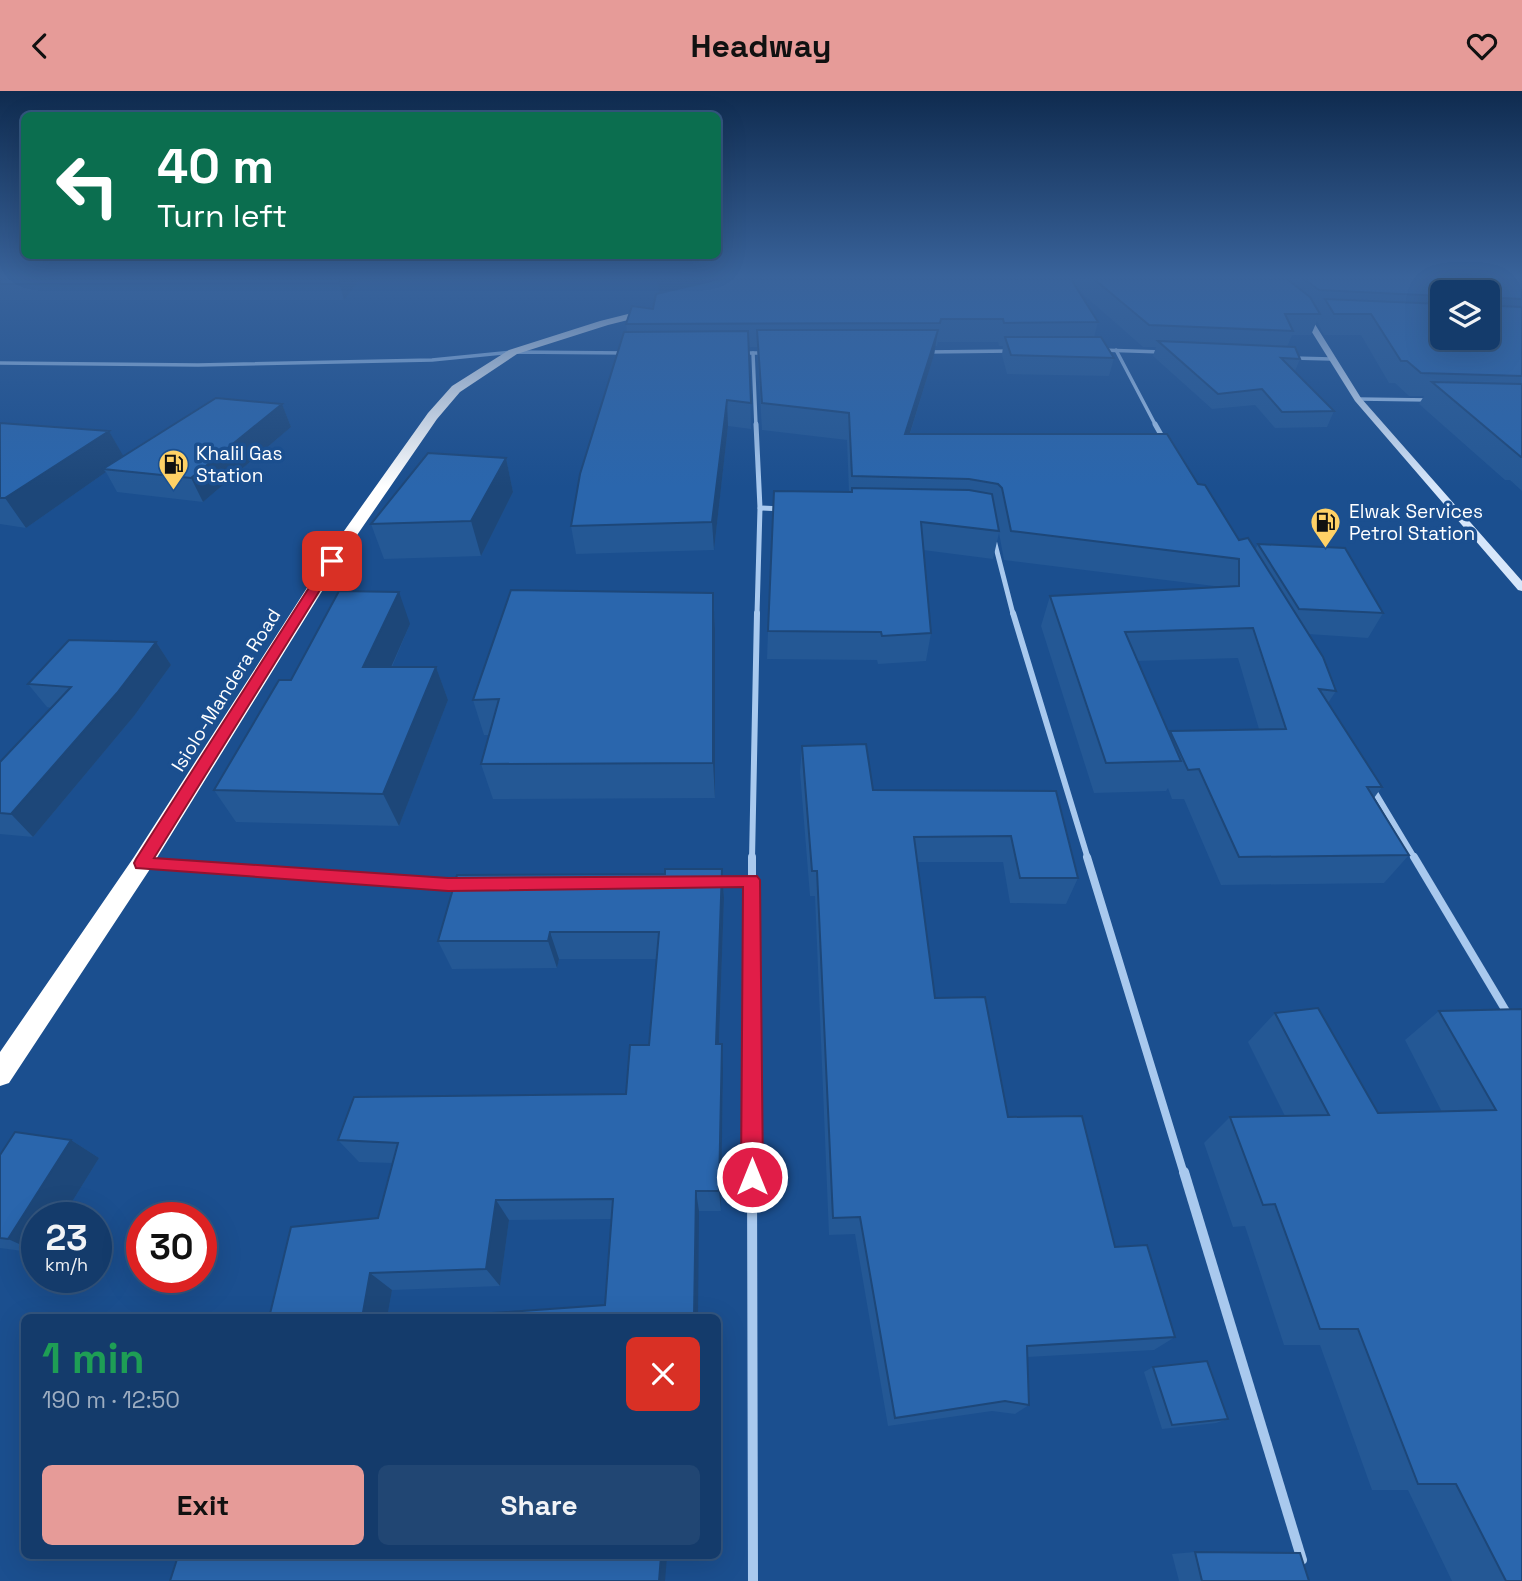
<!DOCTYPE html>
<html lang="en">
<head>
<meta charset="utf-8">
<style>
	:root { --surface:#143b6b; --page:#214673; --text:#f1f3f6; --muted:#9dadc1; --line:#33557e; --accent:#e69b98 }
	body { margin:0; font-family:"Space Grotesk",sans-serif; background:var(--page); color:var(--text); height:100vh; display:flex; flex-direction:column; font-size:26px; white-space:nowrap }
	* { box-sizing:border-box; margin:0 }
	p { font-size:23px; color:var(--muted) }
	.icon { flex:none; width:38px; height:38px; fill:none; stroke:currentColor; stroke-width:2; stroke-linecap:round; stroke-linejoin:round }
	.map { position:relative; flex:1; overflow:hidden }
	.details { position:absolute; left:21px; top:1223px; width:700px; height:245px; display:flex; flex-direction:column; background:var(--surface); border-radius:10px; box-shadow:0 7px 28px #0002,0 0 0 2px var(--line) }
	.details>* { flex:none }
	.banner { position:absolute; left:21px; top:21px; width:700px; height:147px; border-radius:10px; box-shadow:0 7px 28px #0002,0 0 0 2px var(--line); background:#0b6e4f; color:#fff; overflow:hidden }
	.controls { position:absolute; left:1430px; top:189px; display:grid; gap:14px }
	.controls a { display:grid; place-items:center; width:70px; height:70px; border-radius:10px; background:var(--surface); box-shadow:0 7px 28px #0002,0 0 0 2px var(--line); font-size:35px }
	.speed { position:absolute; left:21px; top:1111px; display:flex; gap:14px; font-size:35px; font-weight:700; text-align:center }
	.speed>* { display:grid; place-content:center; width:91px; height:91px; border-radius:50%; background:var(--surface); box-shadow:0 7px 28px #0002,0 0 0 2px var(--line); line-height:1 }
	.speed small { font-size:18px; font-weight:400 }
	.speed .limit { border:10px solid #d22; background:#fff; color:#111 }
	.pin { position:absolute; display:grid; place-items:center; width:60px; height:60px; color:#fff; margin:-30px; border-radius:14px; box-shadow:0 4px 10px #0006 }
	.me { position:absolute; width:77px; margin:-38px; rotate:0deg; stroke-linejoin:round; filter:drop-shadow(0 0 5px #0008) }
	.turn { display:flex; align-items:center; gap:24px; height:147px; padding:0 21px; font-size:32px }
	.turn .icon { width:91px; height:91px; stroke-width:2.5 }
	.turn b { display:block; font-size:49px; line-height:60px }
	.round { display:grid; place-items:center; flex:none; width:74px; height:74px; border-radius:10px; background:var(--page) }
	.summary { display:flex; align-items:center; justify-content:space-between; height:119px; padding:0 21px }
	h1 { font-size:42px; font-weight:600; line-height:52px; color:#1e9e55 }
	.button { display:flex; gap:14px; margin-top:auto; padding:14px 21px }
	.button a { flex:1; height:80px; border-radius:10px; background:var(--accent); color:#111; font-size:28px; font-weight:600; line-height:80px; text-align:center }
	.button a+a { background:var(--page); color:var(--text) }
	header { display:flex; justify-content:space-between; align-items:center; height:91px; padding:0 21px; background:var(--accent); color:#111; font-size:32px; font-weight:600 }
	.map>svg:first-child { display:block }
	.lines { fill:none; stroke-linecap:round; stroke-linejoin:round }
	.street-far4 { stroke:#a9c9ee; stroke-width:3.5 }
	.street-far3 { stroke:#a9c9ee; stroke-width:5 }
	.street-far2 { stroke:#a9c9ee; stroke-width:6 }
	.street-far1 { stroke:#a9c9ee; stroke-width:8 }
	.street { stroke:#a9c9ee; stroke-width:10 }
	.secondary { fill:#d6e6fa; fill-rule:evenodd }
	.highway { fill:#fff; fill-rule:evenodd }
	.wall { fill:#245895; fill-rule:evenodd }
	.shaded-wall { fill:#1d4779 }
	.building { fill:#2a66ad; stroke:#1d4779; stroke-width:2 }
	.route { fill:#e11d48; stroke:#92132f; stroke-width:2 }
	.labels { text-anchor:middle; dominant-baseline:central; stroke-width:7; stroke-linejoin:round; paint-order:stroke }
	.far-poi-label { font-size:19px; fill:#fff; stroke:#1b4f8f; text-anchor:start }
	.far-street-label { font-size:19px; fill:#fff; stroke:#1b4f8f }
</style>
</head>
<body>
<header><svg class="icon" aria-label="back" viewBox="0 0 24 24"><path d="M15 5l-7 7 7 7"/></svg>Headway<svg class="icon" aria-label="heart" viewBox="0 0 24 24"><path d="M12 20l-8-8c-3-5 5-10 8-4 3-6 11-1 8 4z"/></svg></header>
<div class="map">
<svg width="1522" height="1490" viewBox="0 0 1522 1490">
	<rect width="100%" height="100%" fill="#1b4f8f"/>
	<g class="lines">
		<g class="street-far4">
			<polyline points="1101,259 1162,261"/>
			<polyline points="1116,259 1156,335"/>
			<polyline points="926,261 1012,260"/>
			<polyline points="740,262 767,262"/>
			<polyline points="753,262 756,335"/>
			<polyline points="1293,267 1331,268"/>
			<polyline points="0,272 198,274 432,269 513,261 627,262"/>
			<polyline points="1358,308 1430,309"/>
		</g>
		<g class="street-far3">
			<polyline points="756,333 760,417 757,523"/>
			<polyline points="1155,333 1164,349"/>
			<polyline points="760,417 782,418"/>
			<polyline points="994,449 1013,523"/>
		</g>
		<g class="street-far2">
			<polyline points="1013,522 1088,768"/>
			<polyline points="1373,698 1415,768"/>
			<polyline points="752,768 757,522"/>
		</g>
		<g class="street-far1">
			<polyline points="752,766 752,1083"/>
			<polyline points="1087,766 1184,1083"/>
			<polyline points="1414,766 1509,925"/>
			<polyline points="146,772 463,793"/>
			<polyline points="716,790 751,789"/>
		</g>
		<g class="street">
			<polyline points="752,1081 753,1490"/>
			<polyline points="1184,1081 1302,1469"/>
		</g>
		<polygon class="secondary" points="1304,220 1308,222 1361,307 1522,490 1522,500 1518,499 1355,310 1300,222"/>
		<polygon class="highway" points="656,216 660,217 660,221 608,234 517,263 460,301 437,328 355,447 150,778 9,992 0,995 0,961 134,766 339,447 428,322 452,295 509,259 600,230"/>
	</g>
	<g class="wall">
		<polygon points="0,188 360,188 344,209 0,209"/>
		<path d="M 659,188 L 1522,188 L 1522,400 L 1510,389 L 1505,389 L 1419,313 L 1424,305 L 1409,305 L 1395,292 L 1389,292 L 1361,244 L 1324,244 L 1317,230 L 1311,244 L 1292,244 L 1287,256 L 1300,268 L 1295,280 L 1334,320 L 1327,336 L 1275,337 L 1255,314 L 1212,318 L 1153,265 L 1156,256 L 1143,256 L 1077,198 L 1098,231 L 1094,246 L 1114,267 L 1109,285 L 1007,283 L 1002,264 L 1003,255 L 999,255 L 998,251 L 938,251 L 937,255 L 935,255 L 934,264 L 910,343 L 1198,393 L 1239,449 L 1255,459 L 1258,453 L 1383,522 L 1368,547 L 1308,543 L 1336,600 L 1328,612 L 1382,696 L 1374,707 L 1409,764 L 1384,792 L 1221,794 L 1184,708 L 1172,708 L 1168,697 L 1166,700 L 1094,702 L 1041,535 L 1050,505 L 1222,496 L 1004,469 L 999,442 L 993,468 L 923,459 L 931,542 L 926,570 L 878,573 L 877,569 L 767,568 L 768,540 L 849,401 L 847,349 L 762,339 L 757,256 L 749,256 L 751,338 L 728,335 L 714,459 L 576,463 L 571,435 L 627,241 L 626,233 L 653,218 L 659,202 ZM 1442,201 L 1488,201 L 1442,247 ZM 1238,567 L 1259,638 L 1170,640 L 1169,642 L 1137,570 Z"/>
		<polygon points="282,313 291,336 203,411 117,401 106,381 26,437 0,433 0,332 109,340 123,365"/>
		<polygon points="506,367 513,401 481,465 384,468 371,433"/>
		<polygon points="713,502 715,538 715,707 493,708 481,673 489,644 484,644 473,609"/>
		<polygon points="410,533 392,576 436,576 448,609 399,735 236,731 214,699 291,589"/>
		<polygon points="156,551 171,574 134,625 33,746 0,743 0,671 51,617 47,616 28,593"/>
		<polygon points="802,655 873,699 1056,700 1078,787 1066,813 1010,812 1003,771 918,771 935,907 1008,1026 1115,1156 1175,1246 1154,1259 1027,1266 1029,1314 1015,1323 992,1320 888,1335 855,1143 829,1144 815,805 810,805 800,681"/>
		<polygon points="722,778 724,807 719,953 722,953 723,978 721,1120 699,1120 605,1214 611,1128 509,1129 500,1195 392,1199 387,1227 269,1227 378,1127 392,1072 359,1071 338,1049 626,1003 649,954 657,868 559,868 557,877 452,878 438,850 665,783"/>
		<polygon points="1522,918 1522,1490 1452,1490 1408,1399 1372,1399 1320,1254 1284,1254 1245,1135 1233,1136 1204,1052 1230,1026 1285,1025 1248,951 1275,922 1378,1022 1442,1021 1405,949 1439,920"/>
		<polygon points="71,1049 99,1067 62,1127 37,1127 37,1162 0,1157 0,1064"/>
		<polygon points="1153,1276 1228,1328 1216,1332 1162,1338 1144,1281"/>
		<polygon points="1195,1461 1309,1490 1179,1490 1172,1463"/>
	</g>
	<g class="shaded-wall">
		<polygon points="342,188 360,188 344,209 339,192"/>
		<polygon points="675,188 774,188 660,214 658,191"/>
		<polygon points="938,239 934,264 901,371 905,343"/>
		<polygon points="727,309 728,335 714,459 712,431"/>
		<polygon points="282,313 291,336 203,411 191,387"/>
		<polygon points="109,340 125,368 103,378 106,381 26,437 5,407"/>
		<polygon points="506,367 513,401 481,465 471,430"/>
		<polygon points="399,501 410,533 377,608 363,576"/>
		<polygon points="713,502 715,538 715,707 713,672"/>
		<polygon points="156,551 171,574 134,625 33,746 11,723"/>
		<polygon points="436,576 448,609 399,735 383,703"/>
		<polygon points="722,778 724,807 718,978 716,953"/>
		<polygon points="550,841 559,868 557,877 548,850"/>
		<polygon points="722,953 723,978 721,1120 719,1100"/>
		<polygon points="71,1049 99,1067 62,1127 37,1127 37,1161 8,1148"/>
		<polygon points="696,1100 699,1120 698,1227 694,1227"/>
		<polygon points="496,1109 509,1129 500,1195 486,1178"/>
		<polygon points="370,1182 392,1199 387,1227 362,1227"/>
		<polygon points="661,1465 667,1465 665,1490 659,1490"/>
	</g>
	<g class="building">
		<polygon points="0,188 342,188 339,192 0,193"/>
		<polygon points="659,188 675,188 658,191"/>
		<polygon points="720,188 1071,188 1098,231 1004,232 1003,228 941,228 940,232 626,233 632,215 653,218 656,203"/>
		<polygon points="1094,188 1287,188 1310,206 1320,223 1285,223 1293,240 1149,234"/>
		<polygon points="1304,188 1522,188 1522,208 1500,207 1496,212 1500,215 1522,216 1522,285 1421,282 1407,270 1401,270 1371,223 1334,223 1325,208 1442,213 1442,247 1488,247 1488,201 1442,201 1442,205 1319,199"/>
		<polygon points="757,239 938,239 905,343 1167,343 1198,393 1205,394 1239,449 1248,447 1323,566 1336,600 1319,598 1382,696 1367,696 1409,764 1239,766 1199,678 1188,679 1170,640 1286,638 1253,537 1125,541 1181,670 1106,672 1050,505 1239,495 1239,468 1011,440 1002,397 998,393 969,388 852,385 849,322 762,312"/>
		<polygon points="748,240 751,312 727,309 712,431 571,435 580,383 624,241"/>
		<polygon points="1005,246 1101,246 1114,267 1011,264"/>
		<polygon points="1158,250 1295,256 1300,268 1281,267 1334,320 1282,321 1262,298 1218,303"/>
		<polygon points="1432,291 1522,293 1522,366 1521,366"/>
		<polygon points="216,307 282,313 191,387 103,378"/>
		<polygon points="0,332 109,340 5,407 0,407"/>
		<polygon points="428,362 506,367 471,430 371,433"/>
		<polygon points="852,397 969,399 992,403 999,440 921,431 931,542 882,545 881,541 768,540 774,400 852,401"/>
		<polygon points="1258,453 1345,457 1383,522 1299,518"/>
		<polygon points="511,499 713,502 713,672 481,673 499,608 473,609"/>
		<polygon points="339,500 399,501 363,576 436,576 383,703 214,699 279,589 291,589"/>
		<polygon points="69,549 156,551 117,602 11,723 0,722 0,671 71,596 28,593"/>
		<polygon points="866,653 873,699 1056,700 1078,787 1020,787 1011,745 914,746 935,907 985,906 1008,1026 1082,1025 1115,1156 1147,1154 1175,1246 1027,1255 1029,1314 1005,1310 895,1327 860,1126 833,1127 817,780 812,780 802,655"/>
		<polygon points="665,778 722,778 716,953 722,953 719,1100 696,1100 694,1227 492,1227 493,1222 605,1214 613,1108 496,1109 486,1178 370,1182 362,1227 269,1227 291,1136 378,1127 398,1052 338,1049 354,1006 626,1003 630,954 649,954 659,841 550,841 548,850 438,850 457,784 665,783"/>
		<polygon points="1318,917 1378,1022 1496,1019 1439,920 1522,918 1522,1490 1506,1490 1456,1393 1418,1393 1358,1238 1320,1238 1275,1113 1263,1114 1230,1026 1329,1024 1275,922"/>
		<polygon points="15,1041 71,1049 8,1148 0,1147 0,1064"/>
		<polygon points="1207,1270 1228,1328 1172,1334 1153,1276"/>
		<polygon points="1195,1461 1300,1462 1309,1490 1202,1490"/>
		<polygon points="178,1465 661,1465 659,1490 170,1490"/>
	</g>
	<linearGradient id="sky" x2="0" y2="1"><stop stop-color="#0f2b4f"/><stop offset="0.47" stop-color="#39639b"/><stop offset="1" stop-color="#39639b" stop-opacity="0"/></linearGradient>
	<rect width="1522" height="396" fill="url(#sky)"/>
	<polygon class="route" points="332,466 338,470 154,767 448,787 757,785 760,789 763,1086 759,1093 752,1096 745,1093 741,1086 743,796 448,800 136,777 134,772 136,768 326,470"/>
	<defs>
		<symbol id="fuel-pin" viewBox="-11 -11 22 30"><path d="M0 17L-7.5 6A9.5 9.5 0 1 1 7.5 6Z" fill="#ffd166" stroke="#1b4f8f"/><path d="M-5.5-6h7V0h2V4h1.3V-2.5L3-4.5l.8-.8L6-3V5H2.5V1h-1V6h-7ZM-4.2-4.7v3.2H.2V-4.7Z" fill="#111"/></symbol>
	</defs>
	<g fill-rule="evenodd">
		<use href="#fuel-pin" x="156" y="356" width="35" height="47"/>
		<use href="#fuel-pin" x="1308" y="414" width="35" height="47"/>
	</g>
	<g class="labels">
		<g class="far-poi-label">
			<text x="196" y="362">Khalil Gas<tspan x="196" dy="22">Station</tspan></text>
			<text x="1349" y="420">Elwak Services<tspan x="1349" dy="22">Petrol Station</tspan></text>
		</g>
		<g class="far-street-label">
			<text transform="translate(226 599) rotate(-58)">Isiolo-Mandera Road</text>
		</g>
	</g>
</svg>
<div class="controls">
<a><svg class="icon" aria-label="layers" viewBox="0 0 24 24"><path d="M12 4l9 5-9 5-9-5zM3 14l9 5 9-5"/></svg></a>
</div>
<div class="speed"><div>23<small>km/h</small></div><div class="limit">30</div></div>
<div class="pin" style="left:332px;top:470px;background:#d93025"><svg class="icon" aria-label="arrive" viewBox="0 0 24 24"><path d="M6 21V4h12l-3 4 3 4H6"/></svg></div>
<svg class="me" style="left:752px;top:1086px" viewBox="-20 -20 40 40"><circle r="17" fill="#e11d48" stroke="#fff" stroke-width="3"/><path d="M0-11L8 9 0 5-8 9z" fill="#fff"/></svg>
<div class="banner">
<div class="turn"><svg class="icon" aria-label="left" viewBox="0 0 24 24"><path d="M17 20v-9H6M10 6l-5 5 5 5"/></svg><div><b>40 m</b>Turn left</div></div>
</div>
<section class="details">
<div class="summary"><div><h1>1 min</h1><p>190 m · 12:50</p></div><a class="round" style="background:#d93025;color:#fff"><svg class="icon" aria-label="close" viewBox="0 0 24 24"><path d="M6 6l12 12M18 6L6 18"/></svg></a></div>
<div class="button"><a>Exit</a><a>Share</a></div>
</section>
</div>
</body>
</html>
